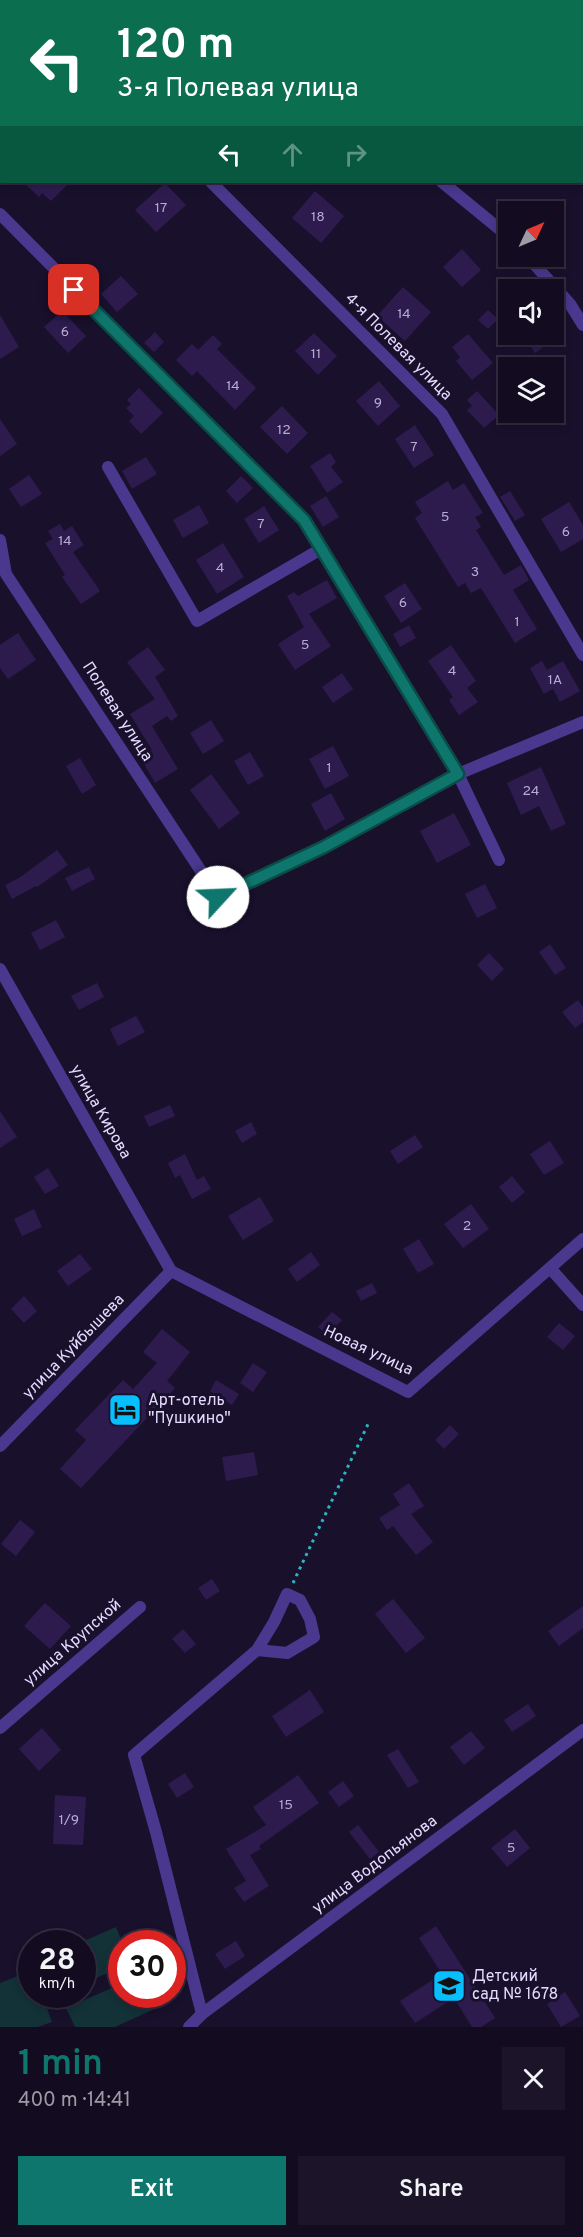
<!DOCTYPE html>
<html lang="en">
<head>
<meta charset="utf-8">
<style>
	:root { --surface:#130c21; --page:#1c152a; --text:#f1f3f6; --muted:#9d9ba5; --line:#322c3f; --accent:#0f766e }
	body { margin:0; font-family:Overpass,sans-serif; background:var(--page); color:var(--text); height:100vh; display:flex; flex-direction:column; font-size:22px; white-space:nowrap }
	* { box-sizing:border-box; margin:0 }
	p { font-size:20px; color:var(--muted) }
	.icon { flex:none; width:33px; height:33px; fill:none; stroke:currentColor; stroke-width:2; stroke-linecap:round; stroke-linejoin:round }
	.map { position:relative; height:2027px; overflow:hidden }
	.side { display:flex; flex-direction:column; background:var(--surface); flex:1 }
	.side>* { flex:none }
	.top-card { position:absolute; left:0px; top:0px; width:584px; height:183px; box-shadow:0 3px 9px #0003,0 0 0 2px var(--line); background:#0b6e4f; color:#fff; overflow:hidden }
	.needle { width:39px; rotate:46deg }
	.tools { position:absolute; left:498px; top:201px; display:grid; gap:12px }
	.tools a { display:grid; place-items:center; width:66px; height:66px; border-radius:0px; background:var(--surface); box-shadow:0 3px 9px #0003,0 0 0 2px var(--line); font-size:30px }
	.speed { position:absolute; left:18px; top:1930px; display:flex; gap:12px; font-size:30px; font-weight:700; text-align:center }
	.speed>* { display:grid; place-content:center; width:78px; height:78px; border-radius:50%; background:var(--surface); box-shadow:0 3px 9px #0003,0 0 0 2px var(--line); line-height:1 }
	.speed small { font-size:15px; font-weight:400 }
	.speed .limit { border:9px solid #d22; background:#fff; color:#111 }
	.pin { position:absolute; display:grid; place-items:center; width:51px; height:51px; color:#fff; margin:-26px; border-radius:12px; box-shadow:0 3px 9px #0006 }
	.me { position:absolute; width:66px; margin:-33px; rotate:65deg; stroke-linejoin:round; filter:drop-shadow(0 0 4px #0008) }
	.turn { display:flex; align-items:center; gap:21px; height:126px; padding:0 18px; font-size:27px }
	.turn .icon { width:78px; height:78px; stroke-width:2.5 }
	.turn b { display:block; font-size:42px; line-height:51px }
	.lanes { display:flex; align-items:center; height:57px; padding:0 18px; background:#0003; justify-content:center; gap:30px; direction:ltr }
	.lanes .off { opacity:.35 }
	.round { display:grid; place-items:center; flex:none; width:63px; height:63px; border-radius:0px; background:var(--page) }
	.head { display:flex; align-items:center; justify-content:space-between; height:102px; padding:0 18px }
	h1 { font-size:36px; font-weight:600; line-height:45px; color:var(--accent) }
	.action { display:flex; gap:12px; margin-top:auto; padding:12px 18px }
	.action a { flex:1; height:69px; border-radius:0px; background:var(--accent); color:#fff; font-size:24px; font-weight:600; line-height:69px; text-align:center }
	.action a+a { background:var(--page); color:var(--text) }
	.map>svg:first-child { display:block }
	.green { fill:#123237 }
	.building { fill:#2d1b4e }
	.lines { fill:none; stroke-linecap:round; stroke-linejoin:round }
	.path { stroke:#2ab5c4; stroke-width:3; stroke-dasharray:3 4.5; stroke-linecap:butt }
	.minor { stroke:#49388d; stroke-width:12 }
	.route-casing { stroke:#0a4d48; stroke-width:15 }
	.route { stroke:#0f766e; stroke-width:10 }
	.labels { text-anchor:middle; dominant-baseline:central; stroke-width:6; stroke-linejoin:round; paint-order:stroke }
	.number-label { font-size:14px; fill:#b7abd3 }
	.street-label { font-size:16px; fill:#e5dbff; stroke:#19102c }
	.poi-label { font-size:16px; fill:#e5dbff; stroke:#19102c; text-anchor:start }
</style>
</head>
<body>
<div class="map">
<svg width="583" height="2027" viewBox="0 0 583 2027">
	<rect width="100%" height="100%" fill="#19102c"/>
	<g class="green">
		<polygon points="116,1927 123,1944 122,1944 121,1967 83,1984 82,1944 77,1944"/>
		<polygon points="31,1971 32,1995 42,1995 52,2022 38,2027 0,2027 0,1983"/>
		<polygon points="121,1984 122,1995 156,1995 161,2006 115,2027 75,2027 66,2008"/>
	</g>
	<g class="building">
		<polygon points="23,182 70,182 51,201 42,193 39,197"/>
		<polygon points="165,183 186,205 156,232 135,210"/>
		<polygon points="315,191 344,216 321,243 292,218"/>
		<polygon points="462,249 481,270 462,287 443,267"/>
		<polygon points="121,276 138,294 117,312 101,294"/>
		<polygon points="403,287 431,312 405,341 377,316"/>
		<polygon points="488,310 498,319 488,329 478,320"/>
		<polygon points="62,311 86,336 68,353 44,327"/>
		<polygon points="0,315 19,347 0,359"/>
		<polygon points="155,332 164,342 154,352 144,343"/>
		<polygon points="314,333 337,356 318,375 295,351"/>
		<polygon points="468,334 493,363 472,380 456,361 460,357 452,347"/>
		<polygon points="522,334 563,334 535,353"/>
		<polygon points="213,335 222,344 217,349 256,388 235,410 197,371 192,376 176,360 192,344 198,350"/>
		<polygon points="379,381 400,406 378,426 356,401"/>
		<polygon points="139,388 163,413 141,434 129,421 134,416 126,408 131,404 127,400"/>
		<polygon points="477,391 499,415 484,428 467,410 472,406 467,400"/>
		<polygon points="282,406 308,433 287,454 260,427"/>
		<polygon points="0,419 17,444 0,456"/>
		<polygon points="415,425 434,455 414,468 395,439"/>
		<polygon points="330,453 336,462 331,467 343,482 327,493 310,466"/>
		<polygon points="146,457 157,474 132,489 122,471"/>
		<polygon points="29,475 42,494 21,507 9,489"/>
		<polygon points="241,476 253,488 237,503 226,491"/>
		<polygon points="448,481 453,490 464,483 483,513 475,517 481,527 476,530 504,575 521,565 529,580 513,590 537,629 515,643 481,588 471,593 465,583 458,587 415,518 422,513 415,502"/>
		<polygon points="510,491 525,515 515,521 500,497"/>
		<polygon points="326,496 339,517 323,527 310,506"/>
		<polygon points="569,502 583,525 583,539 561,552 541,519"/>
		<polygon points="199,505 209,523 183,538 173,520"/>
		<polygon points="264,506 279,530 259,543 244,519"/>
		<polygon points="60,524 64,531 72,526 84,545 73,552 100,591 81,604 62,577 65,575 45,543 53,539 48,531"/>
		<polygon points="223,543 244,577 217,594 196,560"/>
		<polygon points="327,580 337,598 309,614 331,646 295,670 278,644 304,627 287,596 294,592 298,596"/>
		<polygon points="405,583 422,609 401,623 384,596"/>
		<polygon points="409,625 416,638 400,647 393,634"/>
		<polygon points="18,633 36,660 8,679 0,668 0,645"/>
		<polygon points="451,645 476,681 467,688 478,702 459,715 449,700 453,697 428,661"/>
		<polygon points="148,647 165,670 155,677 178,716 171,721 167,716 152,726 178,769 155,783 140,757 152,750 130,714 155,699 127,662"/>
		<polygon points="542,661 547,670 563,661 580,691 560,702 553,689 544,694 530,668"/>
		<polygon points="342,673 353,689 333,703 322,687"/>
		<polygon points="211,720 224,741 203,754 190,733"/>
		<polygon points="333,746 349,776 325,789 309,759"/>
		<polygon points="250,752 264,776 248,785 234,761"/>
		<polygon points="80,758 96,785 82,794 66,766"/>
		<polygon points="541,767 566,824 551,831 539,806 521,815 507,783"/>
		<polygon points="211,774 240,813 219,829 190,790"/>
		<polygon points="331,793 345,819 325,831 311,804"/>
		<polygon points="454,813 471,845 437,863 420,831"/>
		<polygon points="57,850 68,865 37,887 36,886 12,899 5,885 19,878"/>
		<polygon points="89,867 95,879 72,891 65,878"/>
		<polygon points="485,884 497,908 477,918 465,894"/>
		<polygon points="56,920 65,937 40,950 31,933"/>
		<polygon points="550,944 566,968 555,975 539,952"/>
		<polygon points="489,953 504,969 492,981 477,965"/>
		<polygon points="97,983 104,997 79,1010 71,996"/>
		<polygon points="578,1000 583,1007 583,1022 575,1028 562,1012"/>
		<polygon points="136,1016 145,1032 118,1046 110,1029"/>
		<polygon points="170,1105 175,1116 149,1127 144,1116"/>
		<polygon points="0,1111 17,1137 0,1148"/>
		<polygon points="251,1122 257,1134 242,1143 235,1131"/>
		<polygon points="415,1135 423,1147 398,1164 390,1151"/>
		<polygon points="550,1141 564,1163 544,1175 530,1154"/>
		<polygon points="185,1154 197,1180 204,1176 211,1189 192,1199 180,1175 175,1178 168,1163"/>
		<polygon points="48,1168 59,1186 45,1194 34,1177"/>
		<polygon points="512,1176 525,1192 512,1203 499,1187"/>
		<polygon points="260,1197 274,1221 243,1240 228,1216"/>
		<polygon points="471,1204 489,1229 463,1248 444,1224"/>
		<polygon points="34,1209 42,1227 22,1236 14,1219"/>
		<polygon points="419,1239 434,1264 418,1273 403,1249"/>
		<polygon points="311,1252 320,1265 297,1282 288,1269"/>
		<polygon points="80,1254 92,1269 68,1286 57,1271"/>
		<polygon points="372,1283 377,1293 361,1301 356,1291"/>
		<polygon points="24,1296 37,1311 24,1323 11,1309"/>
		<polygon points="332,1312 342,1320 328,1336 318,1327"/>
		<polygon points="559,1323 575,1336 563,1350 547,1337"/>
		<polygon points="162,1329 190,1352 167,1381 175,1388 81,1488 60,1469 86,1440 75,1430 123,1380 133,1389 157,1363 143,1352"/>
		<polygon points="253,1363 267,1372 253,1392 240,1383"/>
		<polygon points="216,1380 239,1394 232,1405 210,1391"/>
		<polygon points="450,1425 459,1434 444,1449 435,1440"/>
		<polygon points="254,1452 258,1475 226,1481 222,1457"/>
		<polygon points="409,1483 424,1506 411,1514 433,1542 416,1555 393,1526 387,1530 379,1518 400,1505 393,1494"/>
		<polygon points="20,1520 35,1532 16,1556 1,1544"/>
		<polygon points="212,1579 220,1591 206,1600 198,1588"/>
		<polygon points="393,1599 425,1638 406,1653 375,1614"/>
		<polygon points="45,1603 71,1626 50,1649 24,1626"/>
		<polygon points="583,1606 583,1628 559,1646 548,1631"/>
		<polygon points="183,1629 196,1644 185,1653 172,1639"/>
		<polygon points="310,1690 324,1712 286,1737 272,1716"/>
		<polygon points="528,1704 536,1716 512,1732 504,1720"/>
		<polygon points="42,1728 61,1750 39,1771 19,1749"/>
		<polygon points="471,1731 485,1748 464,1765 450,1747"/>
		<polygon points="398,1749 419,1782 408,1788 387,1755"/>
		<polygon points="185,1773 194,1787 177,1798 168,1784"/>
		<polygon points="298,1775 319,1803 259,1846 261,1849 250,1855 269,1886 244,1902 234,1888 246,1881 226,1849 266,1825 253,1807"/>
		<polygon points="343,1781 354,1796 339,1807 328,1792"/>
		<polygon points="55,1795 86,1797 83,1845 53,1844"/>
		<polygon points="358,1825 379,1852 370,1859 349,1832"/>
		<polygon points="515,1829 530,1848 507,1867 491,1848"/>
		<polygon points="436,1926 495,2018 481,2027 472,2027 454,1998 415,2023 400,2001 442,1974 419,1938"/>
		<polygon points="236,1941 245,1956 225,1969 215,1954"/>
		<polygon points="565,1992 580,2016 561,2027 547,2004"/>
	</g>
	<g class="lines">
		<polyline class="path" points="293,1583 369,1422"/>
		<g class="minor">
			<polyline points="29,0 31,2"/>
			<polyline points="263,0 264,2"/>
			<polyline points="211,182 442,414 583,655"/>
			<polyline points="442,182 508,236"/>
			<polyline points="0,214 304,520 458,774 499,860"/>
			<polyline points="527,256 570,304 583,325"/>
			<polyline points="108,467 197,621 321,549"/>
			<polyline points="0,540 6,574 218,897 324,847 458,774 583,722"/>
			<polyline points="0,969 171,1271"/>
			<polyline points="550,1268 583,1305"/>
			<polyline points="171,1271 408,1392 583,1239"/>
			<polyline points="0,1446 171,1271"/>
			<polyline points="0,1728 140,1607"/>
			<polyline points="202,2014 156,1832 134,1755 257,1650 287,1653 314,1637 310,1619 300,1600 287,1594 274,1622 257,1650"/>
			<polyline points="189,2027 202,2014 583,1730"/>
		</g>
	</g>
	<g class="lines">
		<defs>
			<polyline id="route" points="74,290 304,520 458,774 324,847 218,897"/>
		</defs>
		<use href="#route" class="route-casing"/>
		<use href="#route" class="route"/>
	</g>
	<defs>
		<symbol id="hotel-square" viewBox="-11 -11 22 22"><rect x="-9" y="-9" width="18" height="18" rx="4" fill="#07beff" stroke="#19102c"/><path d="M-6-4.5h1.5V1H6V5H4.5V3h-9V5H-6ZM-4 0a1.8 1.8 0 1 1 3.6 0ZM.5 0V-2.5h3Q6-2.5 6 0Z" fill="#111"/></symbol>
		<symbol id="school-square" viewBox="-11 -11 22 22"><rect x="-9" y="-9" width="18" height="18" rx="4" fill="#07beff" stroke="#19102c"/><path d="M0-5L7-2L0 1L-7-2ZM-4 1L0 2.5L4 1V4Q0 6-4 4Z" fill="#111"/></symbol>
	</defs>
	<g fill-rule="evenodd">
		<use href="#hotel-square" x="106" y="1391" width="38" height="38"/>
		<use href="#school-square" x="430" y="1967" width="38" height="38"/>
	</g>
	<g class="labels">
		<g class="number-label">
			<text x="161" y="208">17</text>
			<text x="318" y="217">18</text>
			<text x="404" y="314">14</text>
			<text x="65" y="332">6</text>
			<text x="316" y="354">11</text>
			<text x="233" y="386">14</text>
			<text x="378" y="403">9</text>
			<text x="284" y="430">12</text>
			<text x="414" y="447">7</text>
			<text x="445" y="517">5</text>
			<text x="261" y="524">7</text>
			<text x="566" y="532">6</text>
			<text x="65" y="541">14</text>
			<text x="220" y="568">4</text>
			<text x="475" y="572">3</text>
			<text x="403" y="603">6</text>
			<text x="517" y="622">1</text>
			<text x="305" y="645">5</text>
			<text x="452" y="671">4</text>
			<text x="555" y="680">1А</text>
			<text x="329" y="768">1</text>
			<text x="531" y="791">24</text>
			<text x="467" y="1226">2</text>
			<text x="286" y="1805">15</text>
			<text x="69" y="1820">1/9</text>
			<text x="511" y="1848">5</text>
		</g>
		<g class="street-label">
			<text transform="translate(398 347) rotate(45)">4-я Полевая улица</text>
			<text transform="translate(117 712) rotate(57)">Полевая улица</text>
			<text transform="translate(100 1112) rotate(60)">улица Кирова</text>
			<text transform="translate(74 1347) rotate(-46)">улица Куйбышева</text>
			<text transform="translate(368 1351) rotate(25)">Новая улица</text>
			<text transform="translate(73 1643) rotate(-41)">улица Крупской</text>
			<text transform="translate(375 1865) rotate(-37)">улица Водопьянова</text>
		</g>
		<g class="poi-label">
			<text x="148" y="1401">Арт-отель<tspan x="148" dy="18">"Пушкино"</tspan></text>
			<text x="472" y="1977">Детский<tspan x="472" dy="18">сад № 1678</tspan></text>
		</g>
	</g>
</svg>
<div class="tools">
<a><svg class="needle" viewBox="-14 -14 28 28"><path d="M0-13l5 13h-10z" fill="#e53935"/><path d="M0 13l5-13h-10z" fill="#9d9ba5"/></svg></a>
<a><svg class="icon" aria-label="sound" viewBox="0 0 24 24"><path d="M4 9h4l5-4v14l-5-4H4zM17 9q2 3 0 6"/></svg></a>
<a><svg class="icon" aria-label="layers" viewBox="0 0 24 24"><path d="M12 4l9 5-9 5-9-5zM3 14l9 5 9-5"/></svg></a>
</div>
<div class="speed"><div>28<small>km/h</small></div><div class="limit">30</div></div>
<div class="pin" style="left:74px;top:290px;background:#d93025"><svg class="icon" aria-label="arrive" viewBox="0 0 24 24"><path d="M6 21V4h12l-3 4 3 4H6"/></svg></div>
<svg class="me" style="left:218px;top:897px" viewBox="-20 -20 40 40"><circle r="19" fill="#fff"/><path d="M0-13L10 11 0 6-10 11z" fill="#0f766e"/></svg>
<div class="top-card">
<div class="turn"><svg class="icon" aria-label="left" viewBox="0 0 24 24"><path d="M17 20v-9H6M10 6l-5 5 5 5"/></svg><div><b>120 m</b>3-я Полевая улица</div></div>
<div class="lanes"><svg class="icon" aria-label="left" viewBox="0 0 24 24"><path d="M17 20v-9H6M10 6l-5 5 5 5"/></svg><svg class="icon off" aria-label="ahead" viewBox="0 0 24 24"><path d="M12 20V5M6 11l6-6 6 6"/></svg><svg class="icon off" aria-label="right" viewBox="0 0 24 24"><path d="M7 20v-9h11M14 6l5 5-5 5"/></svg></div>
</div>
</div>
<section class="side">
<div class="head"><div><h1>1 min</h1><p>400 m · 14:41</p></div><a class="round"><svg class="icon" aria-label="close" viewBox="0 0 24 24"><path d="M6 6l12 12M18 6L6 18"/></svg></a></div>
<div class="action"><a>Exit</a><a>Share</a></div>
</section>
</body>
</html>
